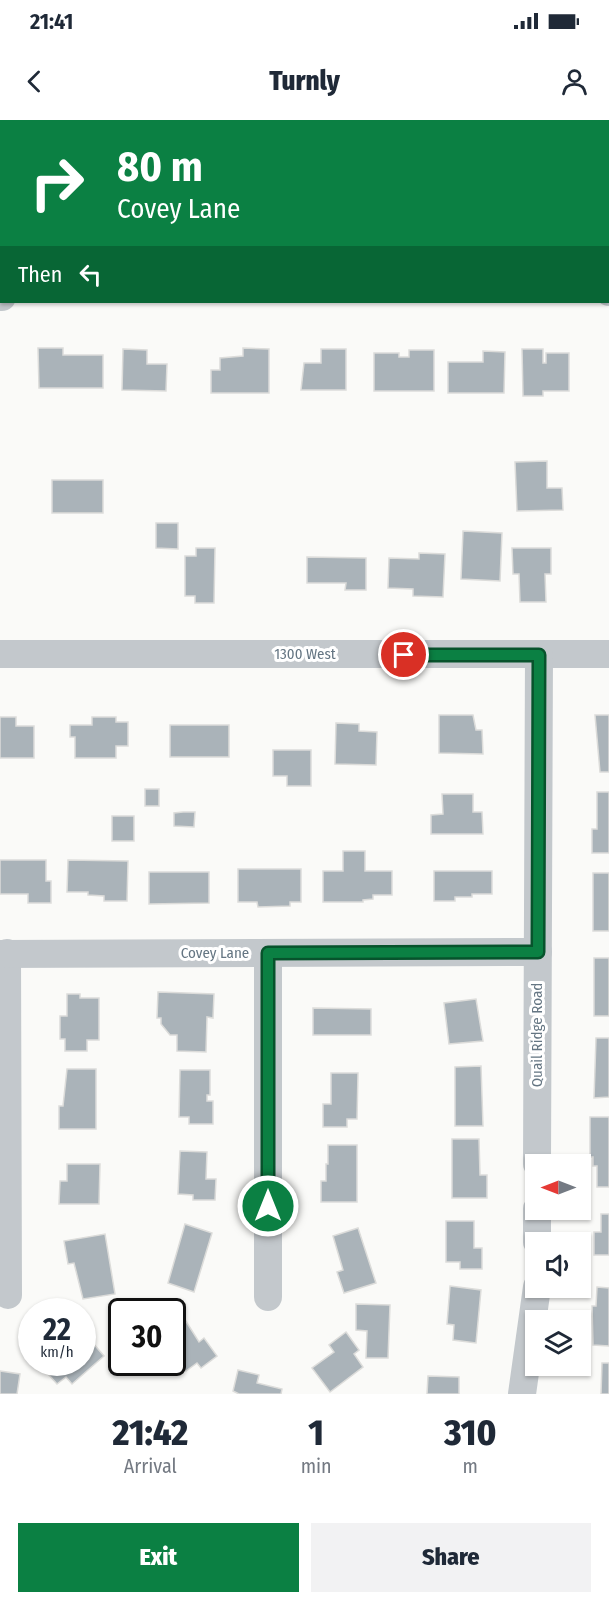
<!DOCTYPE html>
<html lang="en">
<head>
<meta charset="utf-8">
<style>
	:root { --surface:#fff; --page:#f2f2f3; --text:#1f2937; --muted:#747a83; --accent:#0b8043 }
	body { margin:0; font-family:"Fira Sans Condensed",sans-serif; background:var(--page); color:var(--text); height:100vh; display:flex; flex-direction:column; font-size:22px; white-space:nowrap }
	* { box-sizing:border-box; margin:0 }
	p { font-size:20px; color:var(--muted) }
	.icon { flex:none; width:33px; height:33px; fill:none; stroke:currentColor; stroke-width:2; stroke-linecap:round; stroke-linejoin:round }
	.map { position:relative; height:1274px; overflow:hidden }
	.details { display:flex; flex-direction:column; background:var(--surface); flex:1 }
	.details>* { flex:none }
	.hud { position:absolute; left:0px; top:0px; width:609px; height:183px; box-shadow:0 2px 4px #0004; background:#0b8043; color:#fff; overflow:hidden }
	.needle { width:39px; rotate:270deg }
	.buttons { position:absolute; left:525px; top:1034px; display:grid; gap:12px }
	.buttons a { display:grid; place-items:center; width:66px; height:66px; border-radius:0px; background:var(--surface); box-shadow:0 2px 4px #0004; font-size:30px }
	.speed { position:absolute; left:18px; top:1178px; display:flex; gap:12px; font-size:30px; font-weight:700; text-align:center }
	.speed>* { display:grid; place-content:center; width:78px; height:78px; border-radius:50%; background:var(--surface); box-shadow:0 2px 4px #0004; line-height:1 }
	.speed small { font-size:15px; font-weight:400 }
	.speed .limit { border:3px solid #111; border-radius:9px; background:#fff; color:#111 }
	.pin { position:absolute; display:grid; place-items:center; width:51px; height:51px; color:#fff; margin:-26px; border:3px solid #fff; border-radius:50%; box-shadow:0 2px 6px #0007 }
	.me { position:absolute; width:66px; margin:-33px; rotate:0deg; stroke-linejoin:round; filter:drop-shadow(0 0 4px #0008) }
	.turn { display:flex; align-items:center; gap:21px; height:126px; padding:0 18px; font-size:27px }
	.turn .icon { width:78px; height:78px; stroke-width:2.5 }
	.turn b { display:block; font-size:42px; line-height:51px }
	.then { display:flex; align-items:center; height:57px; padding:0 18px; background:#0003; gap:12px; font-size:22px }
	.eta { display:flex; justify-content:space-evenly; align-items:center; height:102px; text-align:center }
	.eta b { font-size:36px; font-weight:800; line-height:42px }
	.action { display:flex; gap:12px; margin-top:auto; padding:12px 18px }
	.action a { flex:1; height:69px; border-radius:0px; background:var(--accent); color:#fff; font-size:24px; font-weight:800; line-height:69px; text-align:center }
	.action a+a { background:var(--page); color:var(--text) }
	.status { display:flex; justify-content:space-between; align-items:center; height:42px; padding:0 30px; background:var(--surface); direction:ltr }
	.status svg { height:16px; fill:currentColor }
	header { display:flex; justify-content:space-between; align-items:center; height:78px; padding:0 18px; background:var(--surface); font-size:27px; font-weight:800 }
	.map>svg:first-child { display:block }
	.building { fill:#aab3b9; stroke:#dcdcda; stroke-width:1.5 }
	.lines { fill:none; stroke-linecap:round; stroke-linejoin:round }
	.minor { stroke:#c3c8cc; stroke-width:28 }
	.route-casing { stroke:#07532c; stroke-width:15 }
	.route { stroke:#0b8043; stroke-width:10 }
	.labels { text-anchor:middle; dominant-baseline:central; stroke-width:6; stroke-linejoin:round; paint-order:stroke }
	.street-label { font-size:15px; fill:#657683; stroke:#fff }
</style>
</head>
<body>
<div class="status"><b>21:41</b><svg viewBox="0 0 49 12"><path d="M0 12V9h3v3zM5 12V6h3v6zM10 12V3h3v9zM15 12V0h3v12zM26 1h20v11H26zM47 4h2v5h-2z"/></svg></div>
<header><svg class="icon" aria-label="back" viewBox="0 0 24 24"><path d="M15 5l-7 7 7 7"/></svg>Turnly<svg class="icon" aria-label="person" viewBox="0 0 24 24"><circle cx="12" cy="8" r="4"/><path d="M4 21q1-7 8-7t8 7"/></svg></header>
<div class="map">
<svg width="609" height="1274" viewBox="0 0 609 1274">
	<rect width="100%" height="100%" fill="#fafaf8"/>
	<g class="building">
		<polygon points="54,0 92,0 92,2 56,2"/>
		<rect x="146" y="0" width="42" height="2"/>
		<rect x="281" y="0" width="43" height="2"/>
		<rect x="345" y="0" width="58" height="2"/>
		<rect x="421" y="0" width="58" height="2"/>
		<rect x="508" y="0" width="32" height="2"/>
		<polygon points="38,228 63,228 63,235 103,235 103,268 39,268"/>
		<polygon points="243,228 269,229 269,273 211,273 211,250 220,250 220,238 243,236"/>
		<polygon points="123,229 147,230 147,244 167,244 166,271 122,270"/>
		<polygon points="321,229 346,229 346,270 301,270 304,243 321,243"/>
		<polygon points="522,229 543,229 543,243 546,243 546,233 569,233 569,271 543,271 543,276 523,276"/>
		<polygon points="409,230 434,230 434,271 374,271 374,233 399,233 399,237 409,237"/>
		<polygon points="483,231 505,232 504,273 448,273 448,242 483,242"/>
		<polygon points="547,341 547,368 562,368 563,390 517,391 515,342"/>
		<rect x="52" y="360" width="51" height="33"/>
		<polygon points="156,403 178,403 178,429 156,428"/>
		<polygon points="463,411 502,413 500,461 461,459"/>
		<polygon points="196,428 215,428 214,483 195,483 195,476 185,476 185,436 196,436"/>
		<polygon points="512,428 551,428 551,454 545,454 546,482 520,482 519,454 513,454"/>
		<polygon points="419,433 445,434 443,477 413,476 413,469 388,468 389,438 419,439"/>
		<polygon points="307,437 366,438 366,470 345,470 346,463 307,463"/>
		<polygon points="439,595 473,595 476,610 482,610 483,634 439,633"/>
		<polygon points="595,595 609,595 609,652 600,652"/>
		<polygon points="0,597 16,597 16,606 34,606 34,638 0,638"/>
		<polygon points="92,597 116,597 116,602 128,602 128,626 116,626 116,638 75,638 75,617 70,617 70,605 92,605"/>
		<polygon points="336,603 359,604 359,611 377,612 376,645 335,644"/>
		<rect x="170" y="605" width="59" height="32"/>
		<polygon points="273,630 311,630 311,666 287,666 287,656 273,656"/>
		<rect x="145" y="669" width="14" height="17"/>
		<polygon points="597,672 609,672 609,733 592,733 592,709 597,709"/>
		<polygon points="442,674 473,674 473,692 482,692 483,714 431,714 431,695 443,694"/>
		<polygon points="183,692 195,692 194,707 174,706 174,693"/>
		<rect x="112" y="696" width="22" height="25"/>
		<polygon points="343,731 365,731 365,751 392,751 392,775 373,775 373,779 363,780 363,782 323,782 323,751 343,751"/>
		<polygon points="0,740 46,740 46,761 51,761 51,783 28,783 28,774 0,774"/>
		<polygon points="68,740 128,741 127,781 104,781 104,776 88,775 88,772 67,772"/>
		<polygon points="238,749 301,749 301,782 290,782 290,786 258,787 257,782 238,782"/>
		<polygon points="434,751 492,751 492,774 472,774 472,777 455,777 455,781 434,781"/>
		<polygon points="149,752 209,752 209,783 149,784"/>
		<rect x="593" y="753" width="16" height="58"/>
		<rect x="594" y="838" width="15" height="58"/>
		<polygon points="158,872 214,874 213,898 207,897 206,932 177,931 177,915 170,915 161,904 161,898 157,898"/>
		<polygon points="67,874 80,874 80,878 99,878 99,920 87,920 87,931 65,931 65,919 60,919 60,896 67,896"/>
		<polygon points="476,879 483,921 449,924 444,883"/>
		<polygon points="313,888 371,889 371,915 313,915"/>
		<polygon points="596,918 609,918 609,977 594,978"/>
		<polygon points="481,946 483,1006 455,1006 455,947"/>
		<polygon points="67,949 96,949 96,1009 59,1009 59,986 63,986"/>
		<polygon points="180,950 210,950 210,975 207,975 207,981 213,981 213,1004 189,1004 189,997 179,997"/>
		<polygon points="331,953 358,953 357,999 347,999 347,1007 323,1007 323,984 331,984"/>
		<polygon points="590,997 609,997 609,1067 597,1067 597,1046 593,1046 593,1037 590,1037"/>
		<polygon points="452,1019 479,1019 480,1055 487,1055 487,1078 452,1078"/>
		<polygon points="328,1025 357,1025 357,1082 321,1082 321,1061 326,1061 326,1044 328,1044"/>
		<polygon points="180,1031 207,1032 206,1059 216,1059 215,1080 193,1080 193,1075 178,1074"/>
		<polygon points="67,1044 100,1044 99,1084 59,1084 60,1061 67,1061"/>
		<polygon points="601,1094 609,1094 609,1135 594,1135 594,1112 601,1112"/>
		<polygon points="446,1101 474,1101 474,1128 482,1128 482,1149 460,1149 460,1142 446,1142"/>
		<polygon points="185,1104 212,1113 194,1172 168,1163"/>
		<polygon points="358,1108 376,1163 344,1173 337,1152 343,1150 333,1116"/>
		<polygon points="105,1114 115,1174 83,1179 74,1143 68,1144 64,1121"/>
		<polygon points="450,1166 481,1170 476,1223 453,1220 454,1205 447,1204"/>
		<polygon points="597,1167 609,1168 609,1226 593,1225 592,1186 596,1186"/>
		<polygon points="356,1184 390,1185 388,1238 366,1238 367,1211 356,1210"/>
		<polygon points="182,1195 199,1222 204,1218 217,1236 201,1248 197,1243 186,1251 172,1234 172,1203"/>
		<polygon points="87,1211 94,1220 92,1222 104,1236 72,1264 66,1257 57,1264 41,1246 45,1242 82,1242 82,1214"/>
		<polygon points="346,1212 359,1230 354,1234 363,1247 330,1272 312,1248 334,1232 329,1225"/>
		<polygon points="602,1243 609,1243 609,1274 601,1274"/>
		<polygon points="238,1250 259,1255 257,1263 282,1269 281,1274 239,1274 233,1271"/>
		<polygon points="0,1251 20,1254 17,1274 0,1274"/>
		<polygon points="428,1256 459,1257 459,1274 427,1274"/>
	</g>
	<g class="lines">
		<g class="minor">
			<polyline points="236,0 236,2"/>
			<polyline points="590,0 590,2"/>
			<polyline points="608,142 609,172"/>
			<polyline points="0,177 2,177"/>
			<polyline points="0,534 609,534"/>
			<polyline points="7,833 8,1175"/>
			<polyline points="0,834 538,832"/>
			<polyline points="537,1044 539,535"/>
			<polyline points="537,1122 537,1089"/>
			<polyline points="268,1177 268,833"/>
			<polyline points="522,1274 537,1167"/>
		</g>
	</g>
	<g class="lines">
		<defs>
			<polyline id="route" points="268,1086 268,833 538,832 539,535 404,535"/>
		</defs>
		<use href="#route" class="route-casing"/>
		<use href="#route" class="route"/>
	</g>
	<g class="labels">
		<g class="street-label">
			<text x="305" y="534">1300 West</text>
			<text x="215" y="833">Covey Lane</text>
			<text transform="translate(537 915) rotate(-90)">Quail Ridge Road</text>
		</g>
	</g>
</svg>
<div class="buttons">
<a><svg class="needle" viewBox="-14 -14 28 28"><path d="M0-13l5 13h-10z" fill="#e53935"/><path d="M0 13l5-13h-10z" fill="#747a83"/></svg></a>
<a><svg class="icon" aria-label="sound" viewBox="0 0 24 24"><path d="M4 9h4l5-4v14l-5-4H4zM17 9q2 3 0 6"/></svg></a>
<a><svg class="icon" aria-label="layers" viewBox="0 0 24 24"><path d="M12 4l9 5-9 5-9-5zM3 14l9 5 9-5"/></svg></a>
</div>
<div class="speed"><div>22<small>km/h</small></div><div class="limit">30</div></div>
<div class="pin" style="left:404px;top:535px;background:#d93025"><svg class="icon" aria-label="arrive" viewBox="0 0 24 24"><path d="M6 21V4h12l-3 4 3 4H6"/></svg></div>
<svg class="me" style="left:268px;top:1086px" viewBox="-20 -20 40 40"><circle r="17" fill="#0b8043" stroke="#fff" stroke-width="3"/><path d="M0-11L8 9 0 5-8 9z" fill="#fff"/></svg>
<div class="hud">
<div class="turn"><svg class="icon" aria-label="right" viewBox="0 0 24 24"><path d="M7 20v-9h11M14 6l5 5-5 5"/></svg><div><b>80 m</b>Covey Lane</div></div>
<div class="then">Then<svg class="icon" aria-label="left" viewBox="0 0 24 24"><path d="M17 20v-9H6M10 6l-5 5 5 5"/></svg></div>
</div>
</div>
<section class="details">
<div class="eta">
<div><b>21:42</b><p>Arrival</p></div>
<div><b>1</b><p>min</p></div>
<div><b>310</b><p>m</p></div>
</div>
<div class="action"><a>Exit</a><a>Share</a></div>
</section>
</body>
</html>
